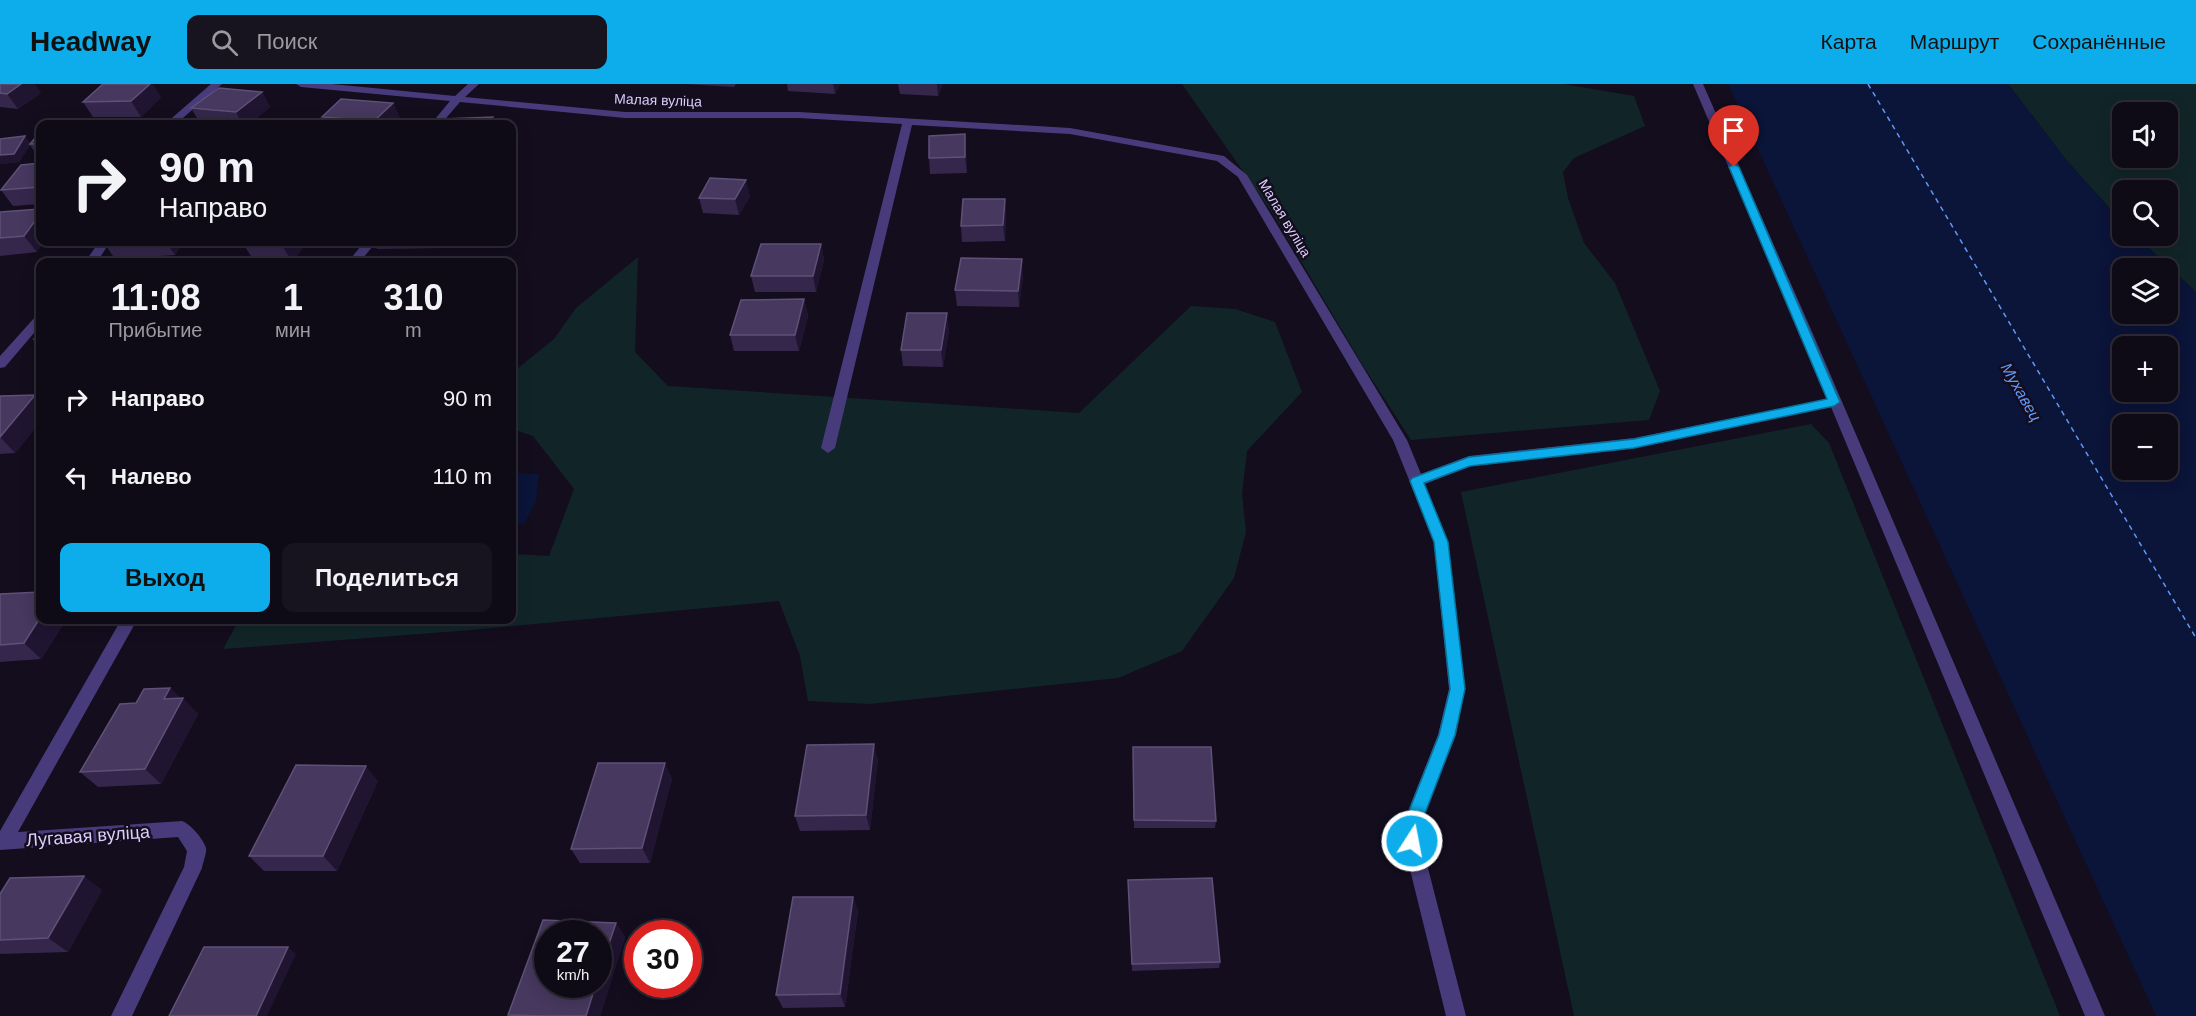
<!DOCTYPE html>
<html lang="ru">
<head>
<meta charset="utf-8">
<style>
	:root { --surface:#0e0a16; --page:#17131f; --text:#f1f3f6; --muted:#9b9aa1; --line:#2e2b35; --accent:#0cadea }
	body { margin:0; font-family:Arial,sans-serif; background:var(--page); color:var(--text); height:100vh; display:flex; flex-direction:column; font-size:22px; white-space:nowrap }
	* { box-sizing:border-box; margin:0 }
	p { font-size:20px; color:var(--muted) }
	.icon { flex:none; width:33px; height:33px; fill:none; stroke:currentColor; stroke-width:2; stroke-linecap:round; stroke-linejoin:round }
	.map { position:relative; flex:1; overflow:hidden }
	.details { position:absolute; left:36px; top:174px; width:480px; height:366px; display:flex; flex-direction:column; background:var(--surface); border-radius:12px; box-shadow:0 3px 15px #0003,0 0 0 2px var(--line) }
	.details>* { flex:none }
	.hud { position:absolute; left:36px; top:36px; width:480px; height:126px; border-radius:12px; box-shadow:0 3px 15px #0003,0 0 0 2px var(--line); background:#0e0a16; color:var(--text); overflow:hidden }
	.tools { position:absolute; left:2112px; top:18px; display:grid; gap:12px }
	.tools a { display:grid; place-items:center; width:66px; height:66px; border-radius:12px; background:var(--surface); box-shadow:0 3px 15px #0003,0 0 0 2px var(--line); font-size:30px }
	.speed { position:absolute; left:534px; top:836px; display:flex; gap:12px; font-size:30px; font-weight:700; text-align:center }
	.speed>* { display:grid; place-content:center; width:78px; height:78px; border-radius:50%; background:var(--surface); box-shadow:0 3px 15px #0003,0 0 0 2px var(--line); line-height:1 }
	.speed small { font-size:15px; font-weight:400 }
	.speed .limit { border:9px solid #d22; background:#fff; color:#111 }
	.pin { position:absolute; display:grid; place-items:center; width:51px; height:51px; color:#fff; margin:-62px -26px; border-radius:50% 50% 50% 0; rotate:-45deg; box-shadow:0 0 6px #0007 }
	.pin .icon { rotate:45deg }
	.me { position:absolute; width:66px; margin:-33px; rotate:11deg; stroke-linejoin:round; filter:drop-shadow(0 0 4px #0008) }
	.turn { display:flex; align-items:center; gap:21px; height:126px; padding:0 24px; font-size:27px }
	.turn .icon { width:78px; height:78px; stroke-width:2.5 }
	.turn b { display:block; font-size:42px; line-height:51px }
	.eta { display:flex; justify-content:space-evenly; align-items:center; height:102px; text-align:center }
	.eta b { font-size:36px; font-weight:800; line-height:42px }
	.cta { display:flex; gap:12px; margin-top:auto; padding:12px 24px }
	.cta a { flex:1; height:69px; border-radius:12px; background:var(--accent); color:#111; font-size:24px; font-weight:800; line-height:69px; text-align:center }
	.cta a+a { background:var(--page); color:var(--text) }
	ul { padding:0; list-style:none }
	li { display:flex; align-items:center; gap:18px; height:78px; padding:0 24px }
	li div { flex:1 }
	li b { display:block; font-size:22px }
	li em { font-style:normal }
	header { display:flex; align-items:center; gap:36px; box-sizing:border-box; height:84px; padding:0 30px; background:var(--accent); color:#111 }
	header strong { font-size:28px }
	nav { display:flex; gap:33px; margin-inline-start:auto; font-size:21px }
	.search { width:420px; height:54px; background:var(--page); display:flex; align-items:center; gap:15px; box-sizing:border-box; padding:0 21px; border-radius:12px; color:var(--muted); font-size:22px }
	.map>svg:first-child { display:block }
	.green { fill:#112528; fill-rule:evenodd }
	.water { fill:#0b1439; fill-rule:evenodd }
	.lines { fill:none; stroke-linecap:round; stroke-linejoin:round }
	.ferry { stroke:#6198f7; stroke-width:1.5; stroke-dasharray:5 4.5; stroke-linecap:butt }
	.minor { fill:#483b7b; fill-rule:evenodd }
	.wall { fill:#35274b }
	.shaded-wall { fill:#201531 }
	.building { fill:#46385e; stroke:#5e5077; stroke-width:1.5 }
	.route { fill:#0cadea; stroke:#087098; stroke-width:1.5 }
	.labels { text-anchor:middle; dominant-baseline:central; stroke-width:5; stroke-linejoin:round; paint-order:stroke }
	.far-street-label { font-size:14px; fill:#dbcdfc; stroke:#130d1e }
	.water-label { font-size:16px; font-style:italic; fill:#6198f7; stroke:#130d1e }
	.near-street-label { font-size:18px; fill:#dbcdfc; stroke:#130d1e }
</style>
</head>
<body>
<header>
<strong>Headway</strong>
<div class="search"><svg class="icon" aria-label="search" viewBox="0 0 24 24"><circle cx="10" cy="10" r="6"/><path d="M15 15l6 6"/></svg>Поиск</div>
<nav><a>Карта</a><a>Маршрут</a><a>Сохранённые</a></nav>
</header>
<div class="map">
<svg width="2196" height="932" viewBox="0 0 2196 932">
	<rect width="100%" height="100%" fill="#130d1e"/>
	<g class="green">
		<polygon points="1182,0 1563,0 1634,12 1645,42 1574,74 1563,88 1568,114 1584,159 1615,199 1660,307 1649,336 1411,356 1362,280 1273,130"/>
		<path d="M 2008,0 L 2196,0 L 2196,208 L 2136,152 L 2168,152 L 2168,106 L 2122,106 L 2122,138 L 2067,77 ZM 2122,28 L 2168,28 L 2168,74 L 2122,74 Z"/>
		<polygon points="638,173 635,268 668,302 1079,329 1191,222 1235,225 1275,238 1302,308 1247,367 1242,410 1246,448 1234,494 1182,567 1118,594 869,620 808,617 800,572 779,517 471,546 223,565 239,536 512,536 512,470 549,472 574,405 533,352 512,345 512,289 554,255 576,224"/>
		<polygon points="1811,340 1829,359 2060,932 1574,932 1461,408"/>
	</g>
	<g class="water">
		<path d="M 1728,0 L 2008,0 L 2067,77 L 2122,138 L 2122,152 L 2136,152 L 2196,208 L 2196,932 L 2156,932 ZM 2122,184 L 2168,184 L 2168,230 L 2122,230 ZM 2122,262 L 2168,262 L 2168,308 L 2122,308 ZM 2122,340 L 2168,340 L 2168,386 L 2122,386 Z"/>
		<polygon points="512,389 539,390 536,417 524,440 512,441"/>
	</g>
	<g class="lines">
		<polyline class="ferry" points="1868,0 2196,554"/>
		<g class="minor">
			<polygon points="211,0 222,0 176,40 165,40"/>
			<polygon points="296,0 332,0 455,12 468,0 479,0 465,13 625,28 799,28 1070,44 1224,72 1247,91 1407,356 1421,390 1469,372 1634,354 1828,315 1693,0 1703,0 1813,250 2105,932 2085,932 1831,323 1634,364 1471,382 1425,400 1448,458 1465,605 1456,651 1424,732 1421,757 1466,932 1446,932 1403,757 1406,732 1438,651 1449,605 1434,458 1393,356 1238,93 1217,77 1070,50 912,41 835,364 828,369 821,364 902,40 799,34 625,34 460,18 441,40 431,40 450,17 301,3"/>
			<polygon points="99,158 110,158 97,178 85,178"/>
			<polygon points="364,158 376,158 360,178 348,178"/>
			<polygon points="40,231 40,242 5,283 0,284 0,272 36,232"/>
			<path d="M 121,536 L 137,536 L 18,748 L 182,737 C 190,740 203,754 206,764 C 207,769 203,778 202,784 L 132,932 L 111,932 L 184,783 L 187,767 L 178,753 L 0,766 L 0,747 Z"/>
		</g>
	</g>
	<g class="wall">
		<polygon points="0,0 41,9 18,25 0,23"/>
		<polygon points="685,0 736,0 734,3"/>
		<polygon points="787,0 840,0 835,10 788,7"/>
		<polygon points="898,0 943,0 938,12 900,10"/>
		<polygon points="262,8 270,23 249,40 210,40 200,39 191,24"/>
		<polygon points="161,13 141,33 93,33 83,18"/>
		<polygon points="393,19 400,34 394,40 326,40 322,33"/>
		<polygon points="40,48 40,75 30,61 19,78 0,80 0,55 30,60"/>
		<polygon points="965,50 967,89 930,90 929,74"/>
		<polygon points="40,79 40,120 13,122 1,106"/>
		<polygon points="750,112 739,131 703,129 699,114"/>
		<polygon points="1005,115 1006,131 1005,157 962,158 961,142"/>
		<polygon points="40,125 37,168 0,172 0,128"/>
		<polygon points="122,158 183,158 175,171 115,175 104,159"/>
		<polygon points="307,158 292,178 255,178 245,163"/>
		<polygon points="373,158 445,158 442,164 377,165"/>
		<polygon points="821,160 824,176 816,208 755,208 751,192"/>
		<polygon points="1023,191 1019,223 957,222 955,206"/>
		<polygon points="804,215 808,232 799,267 734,267 730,251"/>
		<polygon points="949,246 943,283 903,282 901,266"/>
		<polygon points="40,248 40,263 34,255"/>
		<polygon points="0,312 40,317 40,338 15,369 0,370"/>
		<polygon points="0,510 40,536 66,536 41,575 0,578"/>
		<polygon points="170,604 180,614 198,630 161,700 98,703 80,688"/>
		<polygon points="1133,670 1216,737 1215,744 1134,744"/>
		<polygon points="878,675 870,746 800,747 795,732"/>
		<polygon points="672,694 650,779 580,779 571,765"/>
		<polygon points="378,697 337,787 264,787 249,772"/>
		<polygon points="1128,796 1220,878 1219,884 1132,887"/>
		<polygon points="102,806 68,868 0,870 0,810"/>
		<polygon points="853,813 858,827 845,923 783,924 776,911"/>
		<polygon points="616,839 625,853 600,932 510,932 508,931"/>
	</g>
	<g class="shaded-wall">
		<polygon points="21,0 35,0 41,9 18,25 7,10"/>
		<polygon points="150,0 153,0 161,13 141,33 131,17"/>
		<polygon points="833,0 840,0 835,10"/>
		<polygon points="937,0 943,0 938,12"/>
		<polygon points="262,8 270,23 249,40 242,40 236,28"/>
		<polygon points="393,19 400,34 394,40 376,40 374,37"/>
		<polygon points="493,33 496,40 489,40"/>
		<polygon points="109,35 112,40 105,40"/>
		<polygon points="965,50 966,66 967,89 965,73"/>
		<polygon points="25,52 31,60 19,78 0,80 0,71"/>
		<polygon points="746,96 750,112 739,131 735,115"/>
		<polygon points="1005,115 1006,131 1005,157 1003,141"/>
		<polygon points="40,130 40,158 44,158 37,168 24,152"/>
		<polygon points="166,158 183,158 175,171"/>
		<polygon points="287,158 307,158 292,178 283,163"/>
		<polygon points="439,158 445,158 442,164"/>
		<polygon points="821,160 824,176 816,208 813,192"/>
		<polygon points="1022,175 1023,191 1019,223 1018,207"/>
		<polygon points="804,215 808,232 799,267 795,251"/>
		<polygon points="947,229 949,246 943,283 941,266"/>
		<polygon points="35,311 40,317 40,338 15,369 0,353"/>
		<polygon points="40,534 40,536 66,536 41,575 24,559"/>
		<polygon points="170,604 182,616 183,614 198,630 161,700 145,685 164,615"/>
		<polygon points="874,660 878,675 870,746 866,731"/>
		<polygon points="665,679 672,694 650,779 642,764"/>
		<polygon points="366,682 378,697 337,787 323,772"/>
		<polygon points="84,792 102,806 68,868 48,854"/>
		<polygon points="853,813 858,827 845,923 840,910"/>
		<polygon points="616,839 625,853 600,932 586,932 596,900 598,900 598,892"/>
		<polygon points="288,863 296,870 267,932 256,932"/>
	</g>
	<g class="building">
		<polygon points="0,0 21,0 7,10 0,9"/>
		<polygon points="103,0 150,0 131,17 83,18"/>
		<polygon points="219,4 262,8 236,28 191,24"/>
		<polygon points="341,15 393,19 374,37 322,33"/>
		<polygon points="493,33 489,40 439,40 443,35"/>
		<polygon points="109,35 105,40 47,40 47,39"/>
		<polygon points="40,48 40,60 30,60"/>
		<polygon points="965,50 965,73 929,74 929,52"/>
		<polygon points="25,52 14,70 0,71 0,55"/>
		<polygon points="40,79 40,103 1,106 21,81"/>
		<polygon points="710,94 746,96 735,115 699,114"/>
		<polygon points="963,115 1005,115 1003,141 961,142"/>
		<polygon points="40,125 40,130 24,152 0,154 0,128"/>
		<polygon points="105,158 122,158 104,159"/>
		<polygon points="250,158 287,158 283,163 245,163"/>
		<polygon points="761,160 821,160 813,192 751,192"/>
		<polygon points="961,174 1022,175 1018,207 955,206"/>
		<polygon points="804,215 795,251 730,251 741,216"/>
		<polygon points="907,229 947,229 941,266 901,266"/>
		<polygon points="40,248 40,255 34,255"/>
		<polygon points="35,311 0,353 0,312"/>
		<polygon points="40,508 40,534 24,559 0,561 0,510"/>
		<polygon points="170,604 164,615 183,614 145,685 80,688 120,620 136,619 144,605"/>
		<polygon points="874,660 866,731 795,732 807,661"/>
		<polygon points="1133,663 1211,663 1216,737 1134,736"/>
		<polygon points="598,679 665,679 642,764 571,765"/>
		<polygon points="296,681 366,682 323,772 249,772"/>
		<polygon points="84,792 48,854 0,856 0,810 10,794"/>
		<polygon points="1212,794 1220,878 1132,880 1128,796"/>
		<polygon points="793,813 853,813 840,910 776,911"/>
		<polygon points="543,836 616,839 598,892 598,849 548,849 548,900 596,900 586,932 545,932 508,931"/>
		<polygon points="204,863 288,863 256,932 169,932"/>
	</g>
	<polygon class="route" points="1734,80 1739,83 1840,318 1834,322 1634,364 1470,382 1424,399 1448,458 1465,605 1455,651 1424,732 1418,762 1412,764 1406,762 1404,757 1407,732 1439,651 1450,605 1434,458 1410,397 1412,394 1469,373 1634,355 1827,315 1729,83"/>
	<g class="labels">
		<g class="far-street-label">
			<text transform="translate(658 16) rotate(2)">Малая вуліца</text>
			<text transform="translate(1285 134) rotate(59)">Малая вуліца</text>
		</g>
		<g class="water-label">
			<text transform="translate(2021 308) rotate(60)">Мухавец</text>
		</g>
		<g class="near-street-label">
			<text transform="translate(88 752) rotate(-4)">Лугавая вуліца</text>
		</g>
	</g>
</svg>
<div class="tools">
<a><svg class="icon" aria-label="sound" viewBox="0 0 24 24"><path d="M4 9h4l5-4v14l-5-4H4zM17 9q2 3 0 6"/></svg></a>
<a><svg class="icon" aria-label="search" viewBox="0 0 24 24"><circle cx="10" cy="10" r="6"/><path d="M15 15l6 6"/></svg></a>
<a><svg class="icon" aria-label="layers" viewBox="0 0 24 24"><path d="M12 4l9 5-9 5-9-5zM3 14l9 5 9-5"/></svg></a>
<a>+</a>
<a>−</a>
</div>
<div class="speed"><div>27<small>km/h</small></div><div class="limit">30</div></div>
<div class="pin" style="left:1734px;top:83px;background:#d93025"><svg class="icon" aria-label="arrive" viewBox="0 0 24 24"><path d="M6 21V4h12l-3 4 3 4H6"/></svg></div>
<svg class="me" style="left:1412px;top:757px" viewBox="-20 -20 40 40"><circle r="17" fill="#0cadea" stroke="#fff" stroke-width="3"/><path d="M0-11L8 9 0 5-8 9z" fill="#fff"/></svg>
<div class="hud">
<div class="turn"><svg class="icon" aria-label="right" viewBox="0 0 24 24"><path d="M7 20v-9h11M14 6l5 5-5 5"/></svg><div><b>90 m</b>Направо</div></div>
</div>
<section class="details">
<div class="eta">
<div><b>11:08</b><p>Прибытие</p></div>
<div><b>1</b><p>мин</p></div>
<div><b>310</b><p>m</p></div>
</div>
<ul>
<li><svg class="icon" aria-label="right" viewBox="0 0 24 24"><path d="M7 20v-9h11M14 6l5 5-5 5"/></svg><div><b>Направо</b></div><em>90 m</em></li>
<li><svg class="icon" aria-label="left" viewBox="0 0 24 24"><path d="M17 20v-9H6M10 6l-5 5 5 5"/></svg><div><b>Налево</b></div><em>110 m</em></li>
</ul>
<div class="cta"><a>Выход</a><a>Поделиться</a></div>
</section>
</div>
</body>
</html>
